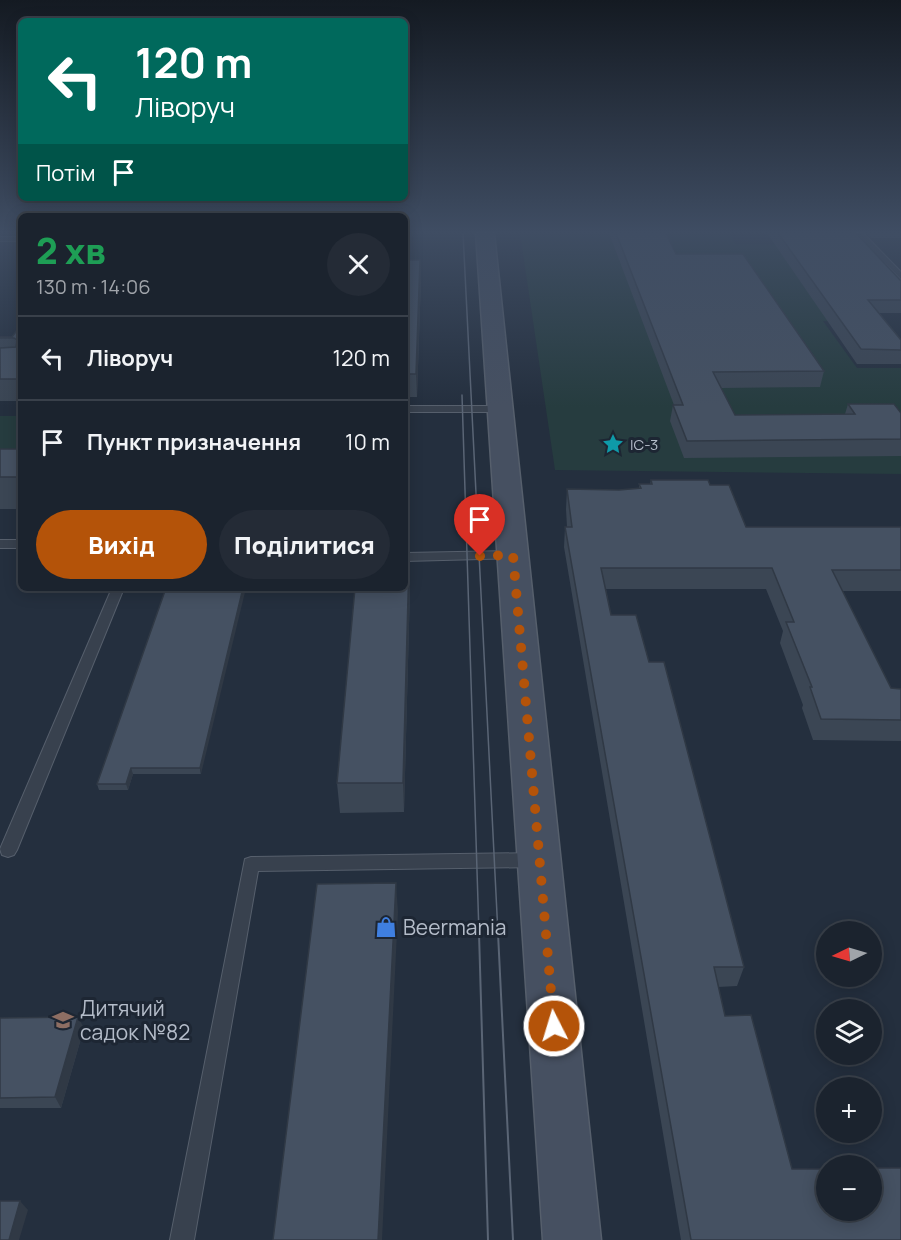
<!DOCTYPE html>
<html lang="uk">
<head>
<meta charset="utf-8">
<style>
	:root { --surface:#1b232e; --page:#242b36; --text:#f1f3f6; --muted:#a0a4aa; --line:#39404a; --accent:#b45309 }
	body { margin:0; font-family:Manrope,sans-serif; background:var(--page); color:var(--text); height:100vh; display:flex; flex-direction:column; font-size:22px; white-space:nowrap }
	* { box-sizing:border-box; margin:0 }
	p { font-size:20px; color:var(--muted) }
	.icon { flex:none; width:33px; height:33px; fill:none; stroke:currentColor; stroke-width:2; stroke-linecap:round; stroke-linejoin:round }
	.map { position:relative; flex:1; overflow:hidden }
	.side { position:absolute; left:18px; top:213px; width:390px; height:378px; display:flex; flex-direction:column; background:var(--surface); border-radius:9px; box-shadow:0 3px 15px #0003,0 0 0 2px var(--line) }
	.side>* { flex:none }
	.banner { position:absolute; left:18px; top:18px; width:390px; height:183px; border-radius:9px; box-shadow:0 3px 15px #0003,0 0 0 2px var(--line); background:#00695c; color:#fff; overflow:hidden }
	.needle { width:39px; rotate:265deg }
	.tools { position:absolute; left:816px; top:921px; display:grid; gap:12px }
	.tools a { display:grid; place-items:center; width:66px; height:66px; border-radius:50%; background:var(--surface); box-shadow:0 3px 15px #0003,0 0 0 2px var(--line); font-size:30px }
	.pin { position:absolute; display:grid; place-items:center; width:51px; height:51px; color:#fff; margin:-62px -26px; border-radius:50% 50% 50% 0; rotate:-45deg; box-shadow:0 0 6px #0007 }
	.pin .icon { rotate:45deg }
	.me { position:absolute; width:66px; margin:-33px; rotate:355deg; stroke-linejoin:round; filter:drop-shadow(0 0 4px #0008) }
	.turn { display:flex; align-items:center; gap:21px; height:126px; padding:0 18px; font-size:27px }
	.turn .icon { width:78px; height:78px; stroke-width:2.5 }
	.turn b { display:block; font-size:42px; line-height:51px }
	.then { display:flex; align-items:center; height:57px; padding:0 18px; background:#0003; gap:12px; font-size:22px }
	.round { display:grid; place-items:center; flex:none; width:63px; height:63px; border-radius:32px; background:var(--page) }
	.head { display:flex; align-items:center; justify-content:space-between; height:102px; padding:0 18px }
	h1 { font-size:36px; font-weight:800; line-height:45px; color:#1e9e55 }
	.action { display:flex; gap:12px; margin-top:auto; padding:12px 18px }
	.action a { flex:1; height:69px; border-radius:36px; background:var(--accent); color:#fff; font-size:24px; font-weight:800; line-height:69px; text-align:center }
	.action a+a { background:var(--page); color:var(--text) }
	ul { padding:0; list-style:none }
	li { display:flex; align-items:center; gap:18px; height:84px; padding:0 18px; border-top:2px solid var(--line) }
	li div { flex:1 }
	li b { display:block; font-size:22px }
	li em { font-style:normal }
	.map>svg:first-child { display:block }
	.green { fill:#263c3f }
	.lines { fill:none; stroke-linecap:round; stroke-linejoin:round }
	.service-casing { stroke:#565f6c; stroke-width:2 }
	.secondary-casing { stroke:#565f6c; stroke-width:3 }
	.service { fill:#38414e; fill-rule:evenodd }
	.secondary { fill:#465061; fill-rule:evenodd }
	.tram-far1 { stroke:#5a6575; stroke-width:1.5 }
	.tram { stroke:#5a6575; stroke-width:2 }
	.wall { fill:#3b4654 }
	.shaded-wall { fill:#303945 }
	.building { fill:#455162; stroke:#303945; stroke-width:1.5 }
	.route { stroke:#b45309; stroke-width:10; stroke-dasharray:0 18 }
	.labels { text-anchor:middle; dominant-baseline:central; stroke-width:6; stroke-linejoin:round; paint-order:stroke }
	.far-poi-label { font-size:15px; fill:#b4bcc9; stroke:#1d2633; text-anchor:start }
	.near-poi-label { font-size:21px; fill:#b4bcc9; stroke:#1d2633; text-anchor:start }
</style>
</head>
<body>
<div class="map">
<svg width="901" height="1240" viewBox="0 0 901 1240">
	<rect width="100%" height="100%" fill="#242f3e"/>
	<g class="green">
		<polygon points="520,233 729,233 736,244 803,245 857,320 823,321 857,368 901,368 901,474 555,470"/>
		<rect x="0" y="416" width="21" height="38"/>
	</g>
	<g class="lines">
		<defs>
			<g id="service">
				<polygon points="855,233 863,233 901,272 901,279"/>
				<rect x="0" y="237" width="21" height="4"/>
				<polygon points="405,406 499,406 504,409 499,412 405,412"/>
				<rect x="0" y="540" width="21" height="8"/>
				<polygon points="513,551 519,555 517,558 405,561 405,553"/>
				<polygon points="112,588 124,588 17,850 14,855 8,857 2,855 0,849"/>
				<polygon points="535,853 541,855 544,860 541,865 535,867 258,871 194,1240 170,1240 245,859 251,857"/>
			</g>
			<polygon id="secondary" points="476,233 494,233 601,1240 543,1240"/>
		</defs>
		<use href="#service" class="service-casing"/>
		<use href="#secondary" class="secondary-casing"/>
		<use href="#service" class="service"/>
		<use href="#secondary" class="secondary"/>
		<g class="tram-far1">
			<polyline points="463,233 498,934"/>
			<polyline points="462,395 479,934"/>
		</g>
		<g class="tram">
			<polyline points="479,933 488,1240"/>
			<polyline points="498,933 513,1240"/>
		</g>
	</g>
	<g class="wall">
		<polygon points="609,233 666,233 676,254 824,371 820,387 721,388 735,415 845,414 848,404 901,413 901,456 684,458 670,421 673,405 674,405"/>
		<polygon points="767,233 858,233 858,235 901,281 901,313 879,313 901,340 901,364 857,364"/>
		<polygon points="866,233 901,233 901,238 871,238"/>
		<polygon points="405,260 420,260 421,279 417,397 407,397 407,404 406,404 405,433"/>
		<polygon points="21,325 21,401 0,401 0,337 12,337"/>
		<rect x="0" y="449" width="21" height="60"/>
		<polygon points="651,480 710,485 746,527 901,527 901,591 842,591 891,688 901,689 901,741 813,740 802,708 803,705 780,643 783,631 766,589 606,589 611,615 649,662 744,967 737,986 718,987 725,1016 792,1169 901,1240 681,1240 564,547 565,527 567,527 566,509 567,489 619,490 639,489 639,484 650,484"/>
		<polygon points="166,588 201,774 133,774 128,790 99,790 97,784"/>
		<polygon points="410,589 404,812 340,813 337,783"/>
		<polygon points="0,1018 84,1028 61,1108 0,1108"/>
	</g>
	<g class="shaded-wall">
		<polygon points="420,260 421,279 417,397 416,374"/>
		<polygon points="407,374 407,404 406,404 405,433 405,382"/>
		<polygon points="409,561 410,589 404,812 403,783"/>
		<polygon points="243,588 246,588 201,774 200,768"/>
		<polygon points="131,768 133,774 128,790 126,784"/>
		<polygon points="396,883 398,912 382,1240 378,1240"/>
		<polygon points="78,1017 84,1028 61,1108 55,1097"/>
		<polygon points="20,1201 28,1210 19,1240 9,1240"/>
	</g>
	<g class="building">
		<polygon points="616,233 666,233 676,254 743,254 824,371 713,372 735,415 855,414 848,404 894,404 901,413 901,439 687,441 673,405 683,405"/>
		<polygon points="778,233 856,233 901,281 901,300 868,300 901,340 901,350 861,349"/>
		<polygon points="405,260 420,260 416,374 407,374 406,381 405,382"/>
		<polygon points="21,325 21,379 0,379 0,348 16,347 17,340 14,338 0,338 0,337 12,337"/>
		<rect x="0" y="449" width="21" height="28"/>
		<polygon points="651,480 708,480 710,485 729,485 746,527 901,527 901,570 832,570 891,688 901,689 901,720 821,719 810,687 812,687 786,622 794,622 772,568 601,568 611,615 636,615 649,662 664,662 744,967 714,967 725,1016 751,1015 792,1169 826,1169 826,1210 872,1210 872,1168 901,1168 901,1240 691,1240 565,527 572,527 567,489 619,490 641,488 639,484 652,484"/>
		<polygon points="405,561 409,561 403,783 337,783 355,588 405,588"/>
		<polygon points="166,588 243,588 200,768 131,768 126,784 97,784"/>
		<polygon points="396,883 378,1240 273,1240 317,884"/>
		<polygon points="78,1017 55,1097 0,1098 0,1018"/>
		<polygon points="0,1201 20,1201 9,1240 0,1240"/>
	</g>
	<linearGradient id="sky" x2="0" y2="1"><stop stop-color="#141a22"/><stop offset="0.57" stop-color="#3f4d63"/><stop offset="1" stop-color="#3f4d63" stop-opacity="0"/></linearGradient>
	<rect width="901" height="407" fill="url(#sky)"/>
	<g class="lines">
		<polyline class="route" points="480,556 513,555 554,1026"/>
	</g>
	<defs>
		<symbol id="sight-bare" viewBox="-9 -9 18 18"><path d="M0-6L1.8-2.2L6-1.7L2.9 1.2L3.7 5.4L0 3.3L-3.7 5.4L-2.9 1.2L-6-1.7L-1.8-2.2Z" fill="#0f9aa8" stroke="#1d2633" stroke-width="2.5" paint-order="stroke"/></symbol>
		<symbol id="shop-bare" viewBox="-9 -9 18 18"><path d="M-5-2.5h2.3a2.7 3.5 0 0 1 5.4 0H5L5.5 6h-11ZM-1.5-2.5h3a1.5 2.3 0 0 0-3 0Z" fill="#3f7fe0" stroke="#1d2633" stroke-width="2.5" paint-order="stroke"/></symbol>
		<symbol id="school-bare" viewBox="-9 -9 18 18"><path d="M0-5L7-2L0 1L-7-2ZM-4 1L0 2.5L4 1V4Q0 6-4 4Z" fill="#8d6e63" stroke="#1d2633" stroke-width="2.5" paint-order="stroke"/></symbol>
	</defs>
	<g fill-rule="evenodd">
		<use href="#sight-bare" x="598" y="429" width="30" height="30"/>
		<use href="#shop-bare" x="371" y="912" width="30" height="30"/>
		<use href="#school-bare" x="48" y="1005" width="30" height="30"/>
	</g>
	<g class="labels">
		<g class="far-poi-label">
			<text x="630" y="444">ІС-3</text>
		</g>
		<g class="near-poi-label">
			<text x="403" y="927">Beermania</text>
			<text x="80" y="1008">Дитячий<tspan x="80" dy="24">садок №82</tspan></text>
		</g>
	</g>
</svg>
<div class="tools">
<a><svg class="needle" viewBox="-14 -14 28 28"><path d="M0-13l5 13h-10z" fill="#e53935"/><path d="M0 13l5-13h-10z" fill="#a0a4aa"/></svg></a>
<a><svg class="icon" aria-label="layers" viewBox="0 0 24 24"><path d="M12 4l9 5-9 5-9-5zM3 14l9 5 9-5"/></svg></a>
<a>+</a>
<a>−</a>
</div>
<div class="pin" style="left:480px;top:556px;background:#d93025"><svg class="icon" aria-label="arrive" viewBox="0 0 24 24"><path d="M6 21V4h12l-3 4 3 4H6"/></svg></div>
<svg class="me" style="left:554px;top:1026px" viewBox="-20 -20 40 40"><circle r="17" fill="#b45309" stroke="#fff" stroke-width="3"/><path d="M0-11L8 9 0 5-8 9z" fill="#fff"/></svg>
<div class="banner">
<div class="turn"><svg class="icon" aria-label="left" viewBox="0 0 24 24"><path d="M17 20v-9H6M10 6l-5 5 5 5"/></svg><div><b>120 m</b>Ліворуч</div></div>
<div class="then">Потім<svg class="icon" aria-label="arrive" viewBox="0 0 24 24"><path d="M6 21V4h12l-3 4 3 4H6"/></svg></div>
</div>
<section class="side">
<div class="head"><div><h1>2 хв</h1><p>130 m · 14:06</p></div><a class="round"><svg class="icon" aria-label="close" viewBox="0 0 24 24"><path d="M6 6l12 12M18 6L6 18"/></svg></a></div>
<ul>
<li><svg class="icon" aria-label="left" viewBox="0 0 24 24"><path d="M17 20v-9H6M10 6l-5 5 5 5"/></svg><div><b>Ліворуч</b></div><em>120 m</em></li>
<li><svg class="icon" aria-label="arrive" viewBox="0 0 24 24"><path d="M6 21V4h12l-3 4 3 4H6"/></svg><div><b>Пункт призначення</b></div><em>10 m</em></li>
</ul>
<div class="action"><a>Вихід</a><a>Поділитися</a></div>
</section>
</div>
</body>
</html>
